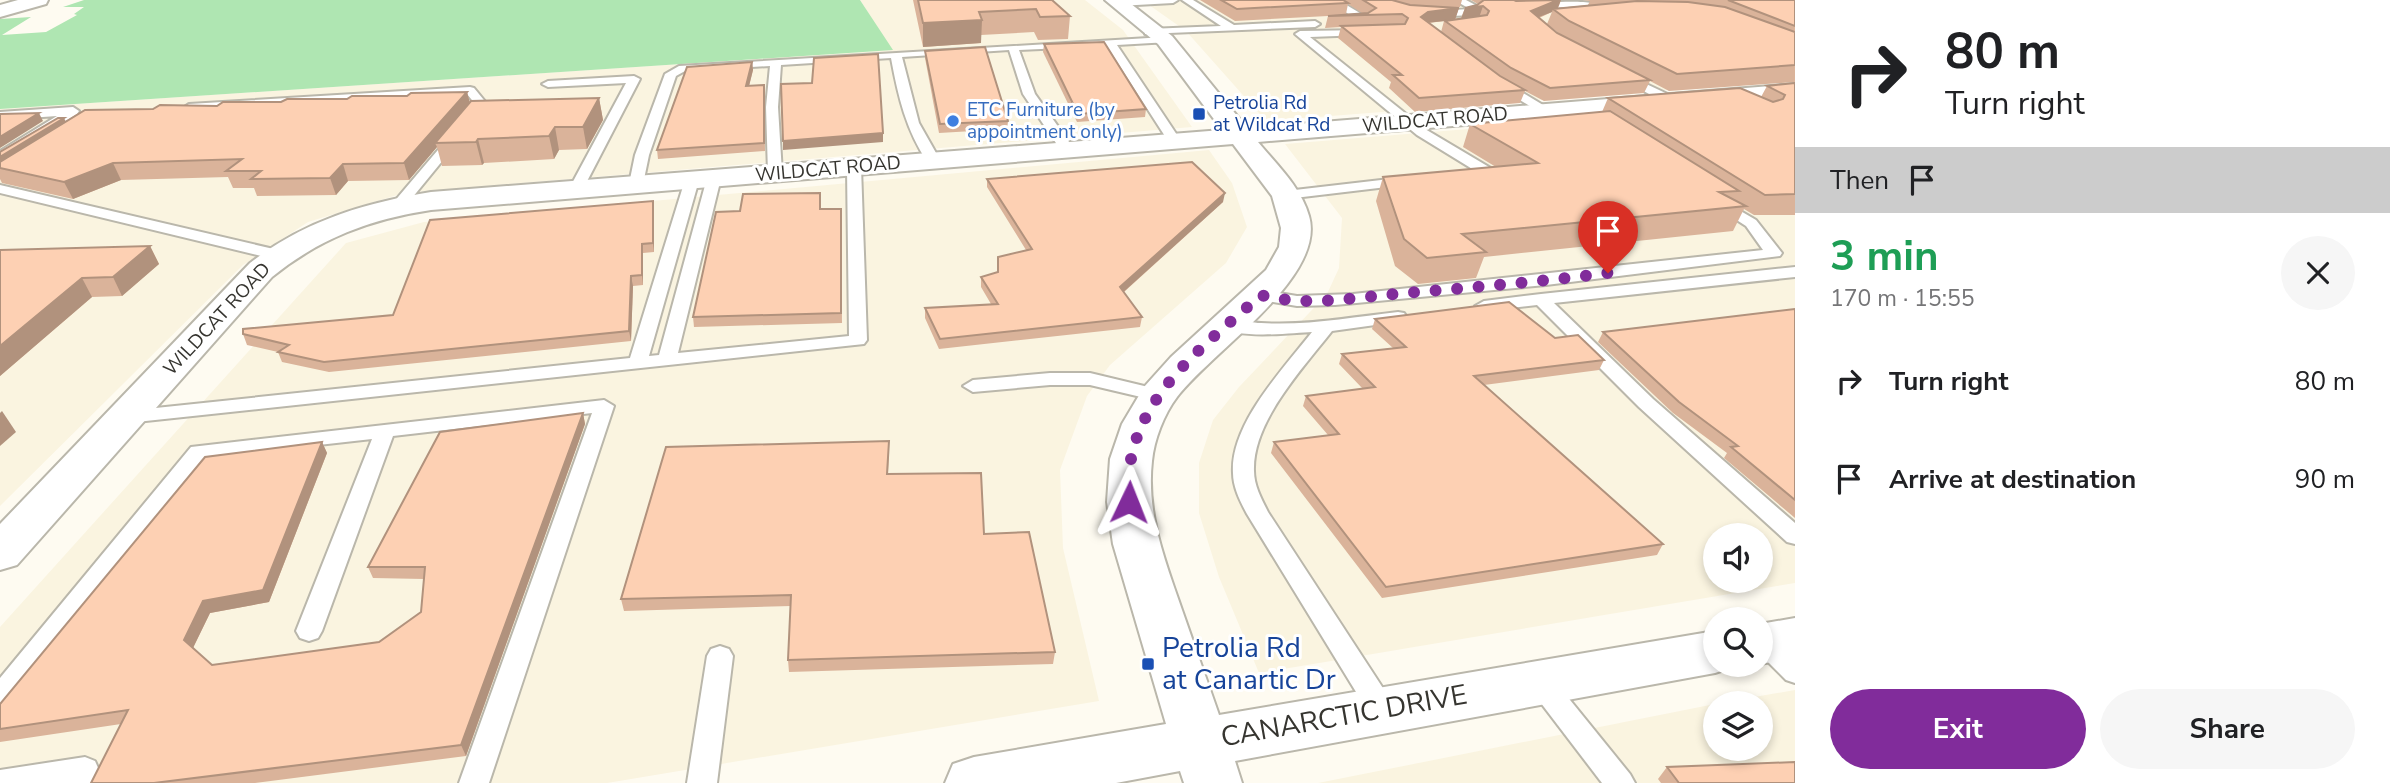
<!DOCTYPE html>
<html lang="en">
<head>
<meta charset="utf-8">
<style>
	:root { --surface:#fff; --page:#f6f6f6; --text:#202124; --muted:#757577; --accent:#812c9b }
	body { margin:0; font-family:"Nunito Sans",sans-serif; background:var(--page); color:var(--text); height:100vh; display:flex; flex-direction:column; font-size:26px; white-space:nowrap }
	* { box-sizing:border-box; margin:0 }
	p { font-size:23px; color:var(--muted) }
	.icon { flex:none; width:38px; height:38px; fill:none; stroke:currentColor; stroke-width:2; stroke-linecap:round; stroke-linejoin:round }
	.map { position:relative; flex:1; overflow:hidden }
	.panel { display:flex; flex-direction:column; background:var(--surface); width:595px }
	.panel>* { flex:none }
	.banner { background:#fff; color:var(--text); overflow:hidden }
	.buttons { position:absolute; left:1703px; top:523px; display:grid; gap:14px }
	.buttons a { display:grid; place-items:center; width:70px; height:70px; border-radius:50%; background:var(--surface); box-shadow:0 4px 10px #0003; font-size:35px }
	.pin { position:absolute; display:grid; place-items:center; width:60px; height:60px; color:#fff; margin:-72px -30px; border-radius:50% 50% 50% 0; rotate:-45deg; box-shadow:0 0 7px #0007 }
	.pin .icon { rotate:45deg }
	.me { position:absolute; width:77px; margin:-38px; rotate:2deg; stroke-linejoin:round; filter:drop-shadow(0 0 5px #0008) }
	.turn { display:flex; align-items:center; gap:24px; height:147px; padding:0 35px; font-size:32px }
	.turn .icon { width:91px; height:91px; stroke-width:2.5 }
	.turn b { display:block; font-size:49px; line-height:60px }
	.then { display:flex; align-items:center; height:66px; padding:0 35px; background:#0003; gap:14px; font-size:26px }
	.round { display:grid; place-items:center; flex:none; width:74px; height:74px; border-radius:37px; background:var(--page) }
	.head { display:flex; align-items:center; justify-content:space-between; height:119px; padding:0 35px }
	h1 { font-size:42px; font-weight:700; line-height:52px; color:#1e9e55 }
	.button { display:flex; gap:14px; margin-top:auto; padding:14px 35px }
	.button a { flex:1; height:80px; border-radius:42px; background:var(--accent); color:#fff; font-size:28px; font-weight:700; line-height:80px; text-align:center }
	.button a+a { background:var(--page); color:var(--text) }
	ul { padding:0; list-style:none }
	li { display:flex; align-items:center; gap:21px; height:98px; padding:0 35px }
	li div { flex:1 }
	li b { display:block; font-size:26px }
	li em { font-style:normal }
	main { display:flex; flex:1; min-height:0 }
	.map>svg:first-child { display:block }
	.built { fill:#faf4e0; fill-rule:evenodd }
	.green { fill:#afe6b2 }
	.lines { fill:none; stroke-linecap:round; stroke-linejoin:round }
	.service-casing { stroke:#bab7ab; stroke-width:4 }
	.minor-casing { stroke:#bab7ab; stroke-width:4 }
	.secondary-casing { stroke:#bab7ab; stroke-width:4 }
	.service { fill:#fff; fill-rule:evenodd }
	.minor { fill:#fff; fill-rule:evenodd }
	.secondary { fill:#fff; fill-rule:evenodd }
	.wall { fill:#dab39a; fill-rule:evenodd }
	.shaded-wall { fill:#b1927d }
	.building { fill:#fdd0b3; stroke:#b1927d; stroke-width:2 }
	.route { stroke:#812c9b; stroke-width:12; stroke-dasharray:0 21.6 }
	.transit-dot { fill:#1a4fb4; stroke:#fff; stroke-width:2.5 }
	.shop-dot { fill:#3f7fe0; stroke:#fff; stroke-width:2.5 }
	.labels { text-anchor:middle; dominant-baseline:central; stroke-width:6; stroke-linejoin:round; paint-order:stroke }
	.far-transit-label { font-size:19px; fill:#164399; stroke:#fff; text-anchor:start }
	.far-shop-label { font-size:19px; fill:#366cbe; stroke:#fff; text-anchor:start }
	.far-street-label { font-size:19px; fill:#363530; stroke:#fff }
	.near-transit-label { font-size:28px; fill:#164399; stroke:#fff; text-anchor:start }
	.near-street-label { font-size:28px; fill:#363530; stroke:#fff }
</style>
</head>
<body>
<main>
<div class="map">
<svg width="1795" height="783" viewBox="0 0 1795 783">
	<rect width="100%" height="100%" fill="#fefbf1"/>
	<g class="built">
		<polygon points="860,0 1085,0 1123,30 1192,127 404,193 308,222 243,265 0,506 0,109 892,50"/>
		<polygon points="1142,0 1795,0 1795,80 1266,121 1186,31"/>
		<path d="M 1795,102 L 1795,583 L 1259,673 L 1219,577 L 1199,513 L 1199,463 L 1213,420 L 1239,387 L 1327,294 L 1339,268 L 1342,218 L 1285,144 ZM 1715,536 L 1760,536 L 1760,581 L 1715,581 Z"/>
		<polygon points="1209,150 1232,183 1247,227 1226,263 1110,365 1087,396 1060,470 1063,548 1099,701 607,783 0,783 0,627 346,243 424,222"/>
		<polygon points="1795,690 1795,783 1318,783 1715,704 1715,749 1760,749 1760,704 1720,703"/>
	</g>
	<polygon class="green" points="84,0 860,0 893,50 0,109 0,19 31,17 2,35 46,32 77,15 74,14 84,7 63,7"/>
	<g class="lines">
		<defs>
			<g id="service">
				<polygon points="1122,0 1178,0 1173,3 1118,6 1113,3"/>
				<polygon points="1182,0 1193,0 1234,25 1315,21 1320,24 1315,27 1145,34 1145,30 1149,29 1221,26"/>
				<polygon points="1326,0 1338,0 1370,19 1349,23 1349,19 1355,18"/>
				<polygon points="1454,0 1466,0 1481,8 1472,15 1432,17 1427,14 1432,11 1470,9"/>
				<path d="M 1492,0 L 1504,0 L 1513,4 C 1531,3 1580,0 1591,3 L 1586,6 L 1512,10 Z"/>
				<polygon points="1368,30 1368,34 1364,35 1310,37 1425,129 1494,170 1494,176 1467,177 1467,171 1474,170 1417,135 1295,34 1300,31"/>
				<path d="M 1165,37 L 1169,38 L 1169,42 L 1117,45 L 1181,141 L 1180,144 L 1170,144 L 1107,46 L 1019,50 L 1035,94 L 1074,149 L 1067,153 L 1062,152 L 1023,94 L 1009,50 L 902,57 L 919,123 L 940,160 L 933,164 L 928,163 C 906,130 898,96 891,58 L 781,65 L 778,107 L 782,173 L 775,177 L 768,173 L 766,107 L 770,66 L 685,71 L 676,76 L 649,155 L 643,184 L 636,188 L 629,184 L 635,155 L 665,74 L 679,66 Z"/>
				<polygon points="1623,73 1676,98 1678,101 1668,104 1619,78 1617,76"/>
				<polygon points="634,76 640,79 583,189 581,192 571,192 569,189 626,83 548,87 542,84 548,81"/>
				<polygon points="1495,81 1503,81 1553,111 1543,114 1495,85"/>
				<polygon points="470,87 474,88 488,105 403,209 393,209 391,206 393,203 476,105 467,94 189,112 183,108 189,104"/>
				<polygon points="73,107 79,111 77,114 0,161 0,151 57,116 0,120 0,112"/>
				<polygon points="854,163 861,167 867,340 864,344 127,423 120,421 117,417 120,413 127,411 630,358 685,180 692,176 699,180 649,356 659,355 707,178 714,174 721,178 678,353 849,336 847,167"/>
				<polygon points="1407,177 1412,178 1412,184 1286,199 1279,195 1286,191"/>
				<polygon points="0,185 278,250 286,255 278,260 0,193"/>
				<polygon points="1720,199 1756,220 1782,253 1780,256 1546,285 1335,305 1297,306 1255,299 1253,295 1261,290 1297,296 1353,294 1763,250 1746,226 1715,206 1713,203 1715,200"/>
				<polygon points="1795,267 1795,277 1554,303 1653,399 1795,523 1795,544 1787,542 1639,407 1537,305 1484,311 1475,306 1484,301 1541,294"/>
				<path d="M 1398,312 L 1404,313 L 1407,317 L 1404,321 L 1332,331 C 1303,368 1252,422 1254,471 C 1254,486 1262,500 1268,512 L 1392,702 L 1396,710 L 1392,718 L 1382,721 L 1372,718 L 1247,514 C 1240,501 1233,487 1233,473 C 1230,424 1284,368 1312,332 C 1292,333 1233,340 1219,325 C 1228,315 1248,323 1261,323 C 1306,326 1353,317 1398,312 Z"/>
				<polygon points="1050,373 1090,373 1165,391 1168,395 1158,401 1090,385 1050,385 973,392 963,386 973,380"/>
				<polygon points="604,400 614,406 489,783 459,783 592,413 393,436 322,631 318,638 309,641 300,638 296,631 372,439 204,458 10,705 0,708 0,678 191,447"/>
				<polygon points="1766,633 1775,636 1795,655 1795,683 1786,680 1760,654 1760,635"/>
				<polygon points="720,646 729,649 733,656 717,783 687,783 707,656 711,649"/>
				<polygon points="1540,671 1549,674 1630,774 1635,783 1602,783 1531,690 1527,682 1531,674"/>
				<polygon points="85,757 95,761 99,770 93,783 0,783 0,770"/>
			</g>
			<g id="minor">
				<path d="M 1105,0 L 1126,0 L 1172,36 L 1247,128 L 1795,84 L 1795,98 L 1258,142 C 1276,164 1301,187 1309,216 C 1327,277 1212,351 1177,397 C 1164,414 1154,440 1152,461 C 1146,513 1165,561 1182,610 C 1194,645 1207,680 1219,715 L 1715,631 L 1715,665 L 1733,667 L 1715,673 L 1235,761 L 1242,783 L 1184,783 L 1180,771 L 1116,783 L 945,783 L 953,764 L 974,757 L 1166,724 L 1113,544 L 1107,502 L 1110,459 L 1122,424 L 1144,387 L 1171,357 L 1266,270 L 1279,247 L 1281,228 L 1272,196 L 1233,144 L 431,210 C 371,219 320,238 272,277 L 17,565 L 0,570 L 0,524 L 250,263 C 304,221 364,203 431,192 L 1222,130 L 1158,44 Z"/>
				<polygon points="1795,618 1795,658 1760,664 1760,624"/>
			</g>
			<polygon id="secondary" points="18,0 48,0 46,4 0,17 0,5"/>
		</defs>
		<use href="#service" class="service-casing"/>
		<use href="#minor" class="minor-casing"/>
		<use href="#secondary" class="secondary-casing"/>
		<use href="#service" class="service"/>
		<use href="#minor" class="minor"/>
		<use href="#secondary" class="secondary"/>
	</g>
	<g class="wall">
		<polygon points="913,0 1052,0 1070,16 1068,39 1038,40 1034,32 981,35 981,43 923,47"/>
		<path d="M 1200,0 L 1462,0 L 1460,7 L 1448,8 L 1459,8 L 1455,19 L 1461,18 L 1465,8 L 1478,4 L 1471,0 L 1561,0 L 1558,8 L 1588,5 L 1590,1 L 1583,0 L 1795,0 L 1795,82 L 1669,91 L 1650,81 L 1644,93 L 1544,101 L 1525,91 L 1520,103 L 1415,112 L 1389,88 L 1391,82 L 1338,38 L 1341,27 L 1325,28 L 1328,16 L 1235,21 ZM 1348,4 L 1362,13 L 1346,14 ZM 1552,12 L 1547,24 L 1561,35 L 1557,33 L 1539,18 ZM 1444,21 L 1441,32 L 1429,23 Z"/>
		<polygon points="1044,44 1146,109 1145,117 1077,122 1043,52"/>
		<polygon points="925,51 1008,121 1007,129 939,133 925,58"/>
		<polygon points="752,62 753,70 749,86 764,85 765,151 658,159 657,150"/>
		<polygon points="1795,83 1795,215 1754,215 1744,209 1733,231 1484,257 1476,278 1418,284 1395,266 1376,201 1383,177 1496,167 1463,147 1470,124 1602,112 1608,98 1761,97 1767,86"/>
		<polygon points="467,92 470,103 599,98 603,120 587,149 559,150 554,159 484,163 482,165 442,166 437,147 409,180 348,181 336,195 257,196 254,188 233,188 228,177 121,180 73,199 2,183 0,179 0,152 66,122 153,109"/>
		<polygon points="987,179 1223,202 1124,292 1142,317 1140,327 939,349 925,318 925,308 991,304 981,287 981,277 997,272 998,257 1026,250 987,187"/>
		<polygon points="820,209 841,209 842,323 694,327 693,317"/>
		<polygon points="654,210 654,252 643,253 643,285 633,286 631,341 329,372 282,362 278,352 247,345 243,334 393,315"/>
		<polygon points="150,246 159,264 122,296 92,297 0,376 0,250"/>
		<polygon points="1795,309 1795,518 1724,458 1727,453 1673,413 1598,342 1603,332"/>
		<polygon points="1375,319 1555,338 1604,360 1599,370 1484,385 1663,544 1657,555 1382,598 1271,453 1274,442 1328,435 1303,406 1306,396 1363,389 1339,364 1342,354 1393,348 1372,329"/>
		<polygon points="583,413 585,424 466,756 255,783 91,783 121,724 0,742 0,704 322,442 327,453 269,602 210,613 193,648 212,665 379,642 421,612 424,579 373,578 368,567"/>
		<polygon points="889,452 888,473 984,534 1055,652 1053,664 789,672 788,660 791,606 624,611 621,599"/>
		<polygon points="1667,767 1795,783 1661,783 1658,779"/>
	</g>
	<g class="shaded-wall">
		<polygon points="1558,0 1561,0 1557,10 1553,9 1552,12 1526,22 1531,11"/>
		<polygon points="1483,6 1479,18 1461,19 1465,8"/>
		<polygon points="1459,8 1455,20 1425,23 1421,17 1428,12"/>
		<polygon points="982,20 981,43 923,47 923,23"/>
		<polygon points="752,62 753,70 747,94 746,86"/>
		<polygon points="467,92 471,107 435,143 437,147 409,180 404,163"/>
		<polygon points="599,98 603,120 587,149 583,127"/>
		<polygon points="39,113 43,121 0,148 0,137"/>
		<polygon points="64,118 68,126 0,168 0,157"/>
		<polygon points="555,127 559,150 554,159 549,136"/>
		<polygon points="883,133 883,142 783,150 783,141"/>
		<polygon points="478,139 484,163 482,165 476,142"/>
		<polygon points="113,163 121,180 73,199 64,182"/>
		<polygon points="343,164 348,181 336,195 330,178"/>
		<polygon points="1225,193 1223,202 1119,296 1120,287"/>
		<polygon points="653,201 654,210 654,252 653,243"/>
		<polygon points="642,244 643,253 643,285 642,275"/>
		<polygon points="150,246 159,264 122,296 113,277"/>
		<polygon points="631,276 633,286 631,341 629,331"/>
		<polygon points="82,278 92,297 0,376 0,346"/>
		<polygon points="2,411 16,432 0,446 0,413"/>
		<polygon points="583,413 585,424 466,756 461,745"/>
		<polygon points="322,442 327,453 269,602 210,613 191,652 184,640 203,601"/>
	</g>
	<g class="building">
		<polygon points="918,0 1052,0 1070,16 1040,17 1036,9 979,12 982,20 923,23"/>
		<polygon points="1221,0 1343,0 1348,3 1237,9"/>
		<polygon points="1363,0 1392,0 1410,5 1459,8 1428,12 1421,17 1500,76 1525,90 1419,98 1393,75 1402,75 1341,26 1405,24 1408,18 1402,14 1328,16 1368,13 1376,8"/>
		<polygon points="1484,0 1514,0 1516,1 1558,0 1531,11 1557,33 1650,80 1550,88 1511,68 1445,21 1487,15 1489,11 1483,6 1465,8 1477,5"/>
		<polygon points="1728,0 1795,0 1795,26"/>
		<polygon points="1637,1 1688,2 1725,7 1795,32 1795,65 1677,74 1569,21 1553,9"/>
		<polygon points="1104,42 1146,109 1078,114 1044,44"/>
		<polygon points="985,47 1008,121 940,124 925,51"/>
		<polygon points="878,54 883,133 783,141 781,84 812,83 814,58"/>
		<polygon points="752,62 746,86 764,85 764,143 657,150 687,67"/>
		<polygon points="1795,83 1795,194 1765,195 1608,98 1740,88 1773,102 1783,99 1785,95 1767,86"/>
		<polygon points="467,92 404,163 343,164 330,178 251,179 261,171 226,171 242,159 113,163 64,182 0,168 0,162 85,110 153,109 160,105 217,106 223,102 281,102 287,99 347,99 352,96 407,96 411,93"/>
		<polygon points="599,98 583,127 555,127 549,136 478,139 476,142 435,143 471,101"/>
		<polygon points="1610,111 1739,191 1719,192 1746,206 1462,234 1486,252 1427,258 1404,239 1383,177 1538,163 1470,124"/>
		<polygon points="39,113 0,137 0,114"/>
		<polygon points="58,118 64,118 0,157 0,152"/>
		<polygon points="1192,162 1225,193 1120,287 1142,317 940,339 925,308 998,304 981,277 998,272 998,257 1032,249 987,179"/>
		<polygon points="820,193 820,209 841,209 841,313 693,317 716,212 740,211 743,194"/>
		<polygon points="653,201 653,243 642,244 642,275 631,276 629,331 324,362 278,352 289,345 243,334 243,329 393,315 430,220"/>
		<polygon points="150,246 113,277 82,278 0,346 0,250"/>
		<polygon points="1509,302 1555,338 1578,335 1604,360 1474,376 1663,544 1386,587 1274,442 1339,434 1306,396 1375,387 1342,354 1406,347 1375,319"/>
		<polygon points="1795,309 1795,500 1731,447 1738,446 1679,402 1603,332"/>
		<polygon points="583,413 461,745 154,783 91,783 128,710 0,729 0,704 205,457 322,442 263,590 203,601 184,640 212,665 379,642 421,612 425,567 368,567 440,432"/>
		<polygon points="889,441 887,474 981,473 984,534 1029,532 1055,652 788,660 791,595 621,599 666,447"/>
		<polygon points="1795,762 1795,783 1679,783 1667,767"/>
	</g>
	<g class="lines">
		<path class="route" d="M 1129,502 C 1129,488 1128,472 1131,459 C 1145,387 1210,341 1261,295 C 1304,307 1351,298 1394,294 C 1466,288 1537,282 1608,273"/>
	</g>
	<g class="transit-dot">
		<rect x="1192" y="107" width="14" height="14" rx="3.5"/>
		<rect x="1141" y="657" width="14" height="14" rx="3.5"/>
	</g>
	<circle class="shop-dot" cx="953" cy="121" r="7"/>
	<g class="labels">
		<g class="far-transit-label">
			<text x="1213" y="103">Petrolia Rd<tspan x="1213" dy="22">at Wildcat Rd</tspan></text>
		</g>
		<g class="far-shop-label">
			<text x="967" y="110">ETC Furniture (by<tspan x="967" dy="22">appointment only)</tspan></text>
		</g>
		<g class="far-street-label">
			<text transform="translate(1435 120) rotate(-5)">WILDCAT ROAD</text>
			<text transform="translate(828 169) rotate(-5)">WILDCAT ROAD</text>
			<text transform="translate(217 319) rotate(-47)">WILDCAT ROAD</text>
		</g>
		<g class="near-transit-label">
			<text x="1162" y="648">Petrolia Rd<tspan x="1162" dy="32">at Canartic Dr</tspan></text>
		</g>
		<g class="near-street-label">
			<text transform="translate(1344 716) rotate(-10)">CANARCTIC DRIVE</text>
		</g>
	</g>
</svg>
<div class="buttons">
<a><svg class="icon" aria-label="sound" viewBox="0 0 24 24"><path d="M4 9h4l5-4v14l-5-4H4zM17 9q2 3 0 6"/></svg></a>
<a><svg class="icon" aria-label="search" viewBox="0 0 24 24"><circle cx="10" cy="10" r="6"/><path d="M15 15l6 6"/></svg></a>
<a><svg class="icon" aria-label="layers" viewBox="0 0 24 24"><path d="M12 4l9 5-9 5-9-5zM3 14l9 5 9-5"/></svg></a>
</div>
<div class="pin" style="left:1608px;top:273px;background:#d93025"><svg class="icon" aria-label="arrive" viewBox="0 0 24 24"><path d="M6 21V4h12l-3 4 3 4H6"/></svg></div>
<svg class="me" style="left:1129px;top:502px" viewBox="-20 -20 40 40"><path d="M0-17L14 15 0 8-14 15z" fill="#812c9b" stroke="#fff" stroke-width="4"/></svg>
</div>
<section class="panel">
<div class="banner">
<div class="turn"><svg class="icon" aria-label="right" viewBox="0 0 24 24"><path d="M7 20v-9h11M14 6l5 5-5 5"/></svg><div><b>80 m</b>Turn right</div></div>
<div class="then">Then<svg class="icon" aria-label="arrive" viewBox="0 0 24 24"><path d="M6 21V4h12l-3 4 3 4H6"/></svg></div>
</div>
<div class="head"><div><h1>3 min</h1><p>170 m · 15:55</p></div><a class="round"><svg class="icon" aria-label="close" viewBox="0 0 24 24"><path d="M6 6l12 12M18 6L6 18"/></svg></a></div>
<ul>
<li><svg class="icon" aria-label="right" viewBox="0 0 24 24"><path d="M7 20v-9h11M14 6l5 5-5 5"/></svg><div><b>Turn right</b></div><em>80 m</em></li>
<li><svg class="icon" aria-label="arrive" viewBox="0 0 24 24"><path d="M6 21V4h12l-3 4 3 4H6"/></svg><div><b>Arrive at destination</b></div><em>90 m</em></li>
</ul>
<div class="button"><a>Exit</a><a>Share</a></div>
</section>
</main>
</body>
</html>
